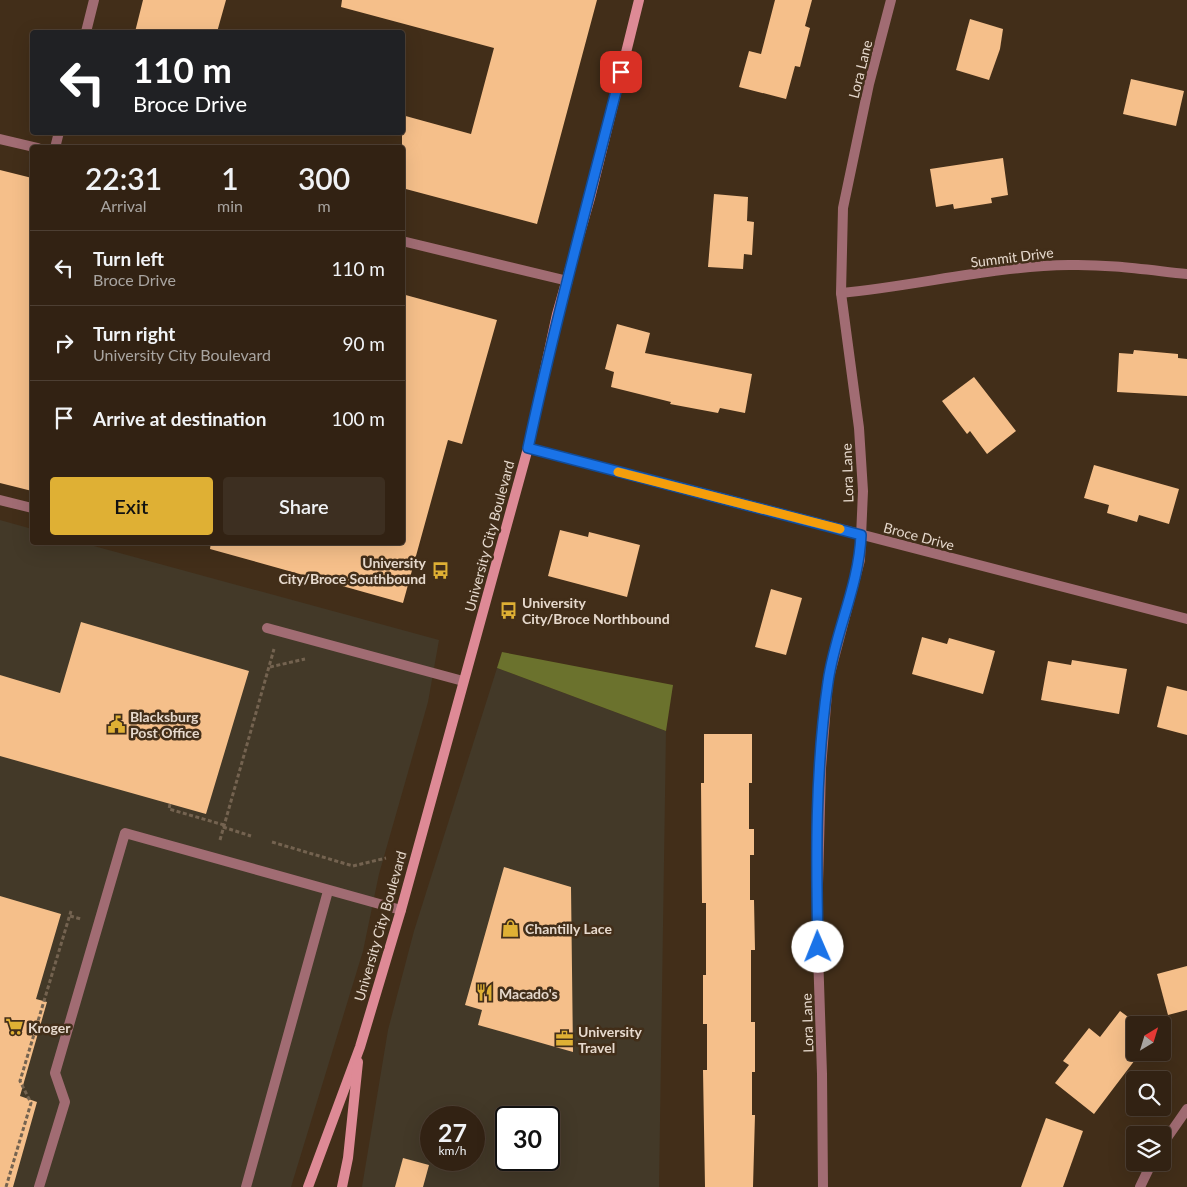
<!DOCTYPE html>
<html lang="en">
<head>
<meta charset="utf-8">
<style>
	:root { --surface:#322213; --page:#3d2f21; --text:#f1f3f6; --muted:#a8a4a0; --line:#4d3f33; --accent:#dfb034 }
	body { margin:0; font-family:Lato,sans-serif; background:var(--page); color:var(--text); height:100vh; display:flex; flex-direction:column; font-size:19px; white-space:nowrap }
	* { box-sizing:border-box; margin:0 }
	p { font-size:16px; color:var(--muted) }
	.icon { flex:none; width:28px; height:28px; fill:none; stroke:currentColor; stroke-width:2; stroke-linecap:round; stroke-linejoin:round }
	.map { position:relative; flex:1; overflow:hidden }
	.sheet { position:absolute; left:30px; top:145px; width:375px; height:400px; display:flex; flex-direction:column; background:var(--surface); border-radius:5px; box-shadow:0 5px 20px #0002,0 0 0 1px var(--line) }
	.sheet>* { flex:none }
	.hud { position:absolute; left:30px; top:30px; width:375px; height:105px; border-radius:5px; box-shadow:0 5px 20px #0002,0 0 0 1px var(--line); background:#202124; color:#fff; overflow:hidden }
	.needle { width:32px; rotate:38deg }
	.buttons { position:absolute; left:1126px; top:1016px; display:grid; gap:10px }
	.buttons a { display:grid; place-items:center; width:45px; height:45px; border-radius:5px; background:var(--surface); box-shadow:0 5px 20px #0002,0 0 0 1px var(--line); font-size:25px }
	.speed { position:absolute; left:420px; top:1106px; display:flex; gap:10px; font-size:25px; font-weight:700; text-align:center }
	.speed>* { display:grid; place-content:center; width:65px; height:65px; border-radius:50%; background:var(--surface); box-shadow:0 5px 20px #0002,0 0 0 1px var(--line); line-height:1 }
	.speed small { font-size:12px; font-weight:400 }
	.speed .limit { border:2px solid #111; border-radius:8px; background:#fff; color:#111 }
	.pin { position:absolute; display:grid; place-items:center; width:42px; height:42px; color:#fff; margin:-21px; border-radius:10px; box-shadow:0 2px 8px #0006 }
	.me { position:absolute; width:55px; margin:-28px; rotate:359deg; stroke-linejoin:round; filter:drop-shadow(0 0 4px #0008) }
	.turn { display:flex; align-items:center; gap:18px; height:105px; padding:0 20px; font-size:22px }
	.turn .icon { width:65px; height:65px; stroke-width:2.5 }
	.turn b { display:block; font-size:35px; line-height:42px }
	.eta { display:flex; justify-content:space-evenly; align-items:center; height:85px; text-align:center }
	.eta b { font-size:30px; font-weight:600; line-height:35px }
	.primary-button { display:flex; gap:10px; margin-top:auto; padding:10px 20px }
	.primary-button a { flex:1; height:58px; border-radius:5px; background:var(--accent); color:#111; font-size:20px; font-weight:600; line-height:58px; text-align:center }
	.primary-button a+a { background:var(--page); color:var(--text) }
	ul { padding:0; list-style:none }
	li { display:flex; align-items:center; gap:15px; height:75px; padding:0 20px; border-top:1px solid var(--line) }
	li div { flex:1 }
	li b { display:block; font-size:19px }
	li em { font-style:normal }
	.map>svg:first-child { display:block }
	.commercial { fill:#433928; fill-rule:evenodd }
	.forest { fill:#6b722d }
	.building { fill:#f5bf8a }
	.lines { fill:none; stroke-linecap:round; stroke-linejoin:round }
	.path { stroke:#746350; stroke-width:3; stroke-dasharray:4 2.5; stroke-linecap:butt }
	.service { stroke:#a16c73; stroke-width:10 }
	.minor { stroke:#a16c73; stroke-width:10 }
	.secondary { stroke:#de8a96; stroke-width:10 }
	.route-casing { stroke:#114b97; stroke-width:12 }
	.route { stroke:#1a73e8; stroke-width:9 }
	.slow { stroke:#f59e0b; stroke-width:9 }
	.labels { text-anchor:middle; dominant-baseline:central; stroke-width:5; stroke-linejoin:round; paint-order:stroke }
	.street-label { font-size:14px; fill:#e6d9cd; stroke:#422e19 }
	.poi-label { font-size:14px; font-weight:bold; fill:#e6d9cd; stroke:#422e19; text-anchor:start }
</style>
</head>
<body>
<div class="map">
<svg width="1187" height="1187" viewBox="0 0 1187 1187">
	<rect width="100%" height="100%" fill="#422e19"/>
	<g class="commercial">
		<polygon points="0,520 32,529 32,542 83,543 439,640 428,702 379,874 363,951 291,1187 0,1187"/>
		<path d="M 497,668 L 666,731 L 659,1187 L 362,1187 L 388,1030 L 414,931 ZM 431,1118 L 474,1118 L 474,1160 L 431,1160 ZM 506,1118 L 549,1118 L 549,1160 L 506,1160 Z"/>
	</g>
	<polygon class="forest" points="502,652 673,685 666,731 497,668"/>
	<g class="building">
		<polygon points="143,0 226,0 217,32 135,32"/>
		<polygon points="342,0 597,0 537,224 402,188 402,115 471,134 494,48 341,7"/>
		<polygon points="775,0 812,0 805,26 810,28 800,67 795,66 786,99 739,87 749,51 761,54"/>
		<polygon points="970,19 1003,29 1000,49 989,80 956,70"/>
		<polygon points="1131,79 1184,91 1176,126 1123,114"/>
		<polygon points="1003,158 1008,195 991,198 992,203 954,209 953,204 936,207 930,169"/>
		<polygon points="0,170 32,178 32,491 0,483"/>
		<polygon points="714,194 748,197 747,221 754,222 752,255 744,254 743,269 708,267"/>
		<polygon points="402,294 497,320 462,444 448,440 403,603 210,549 211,542 402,542"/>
		<polygon points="617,324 650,333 645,353 752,374 745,413 720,408 718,413 670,404 671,402 611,387 614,372 605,369"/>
		<polygon points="1134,350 1178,354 1178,358 1187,359 1187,396 1117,392 1119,353 1133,354"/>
		<polygon points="974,377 1016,431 987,454 970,431 967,434 942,401"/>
		<polygon points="1094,465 1179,489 1169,524 1139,515 1137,522 1107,513 1109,505 1084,498"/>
		<polygon points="560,530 588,537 589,532 640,545 627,597 548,576"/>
		<polygon points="771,589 802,598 786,655 755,647"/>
		<polygon points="81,622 249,671 206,814 0,756 0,675 60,693"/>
		<polygon points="922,637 947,644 949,638 995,651 983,694 912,674"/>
		<polygon points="1072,660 1127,669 1119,714 1041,700 1048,661 1071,665"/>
		<polygon points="1167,686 1187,691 1187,735 1157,727"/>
		<polygon points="704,734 752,734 752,783 749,783 749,829 754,829 754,855 750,855 750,900 754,900 755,950 751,950 751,1022 755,1022 755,1072 752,1072 752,1115 755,1115 753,1187 705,1187 703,1070 707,1070 707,1024 703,1024 703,975 706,975 706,903 702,903 701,783 704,783"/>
		<polygon points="504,867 571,887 573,1052 478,1025 482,1010 465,1005"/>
		<polygon points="0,896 61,914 36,999 47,1002 20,1096 37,1102 13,1187 0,1187"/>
		<polygon points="1187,966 1187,1010 1168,1015 1157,974"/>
		<polygon points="1120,1011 1139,1025 1135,1025 1135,1052 1141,1052 1094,1114 1055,1083 1069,1065 1063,1061 1089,1028 1100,1037"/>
		<polygon points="1046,1118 1083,1131 1063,1187 1021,1187"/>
		<polygon points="403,1158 429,1165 423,1187 395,1187"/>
	</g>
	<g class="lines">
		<g class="path">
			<polyline points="270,667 305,659"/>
			<polyline points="170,804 169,809 224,825"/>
			<polyline points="223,827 251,836"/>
			<polyline points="220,840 274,649"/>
			<polyline points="272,842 353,866 386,858"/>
			<polyline points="70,916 81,919"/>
			<polyline points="6,1187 31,1103 20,1081 71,911"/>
		</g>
		<g class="service">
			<polyline points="86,32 94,0"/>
			<polyline points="0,139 38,148"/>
			<polyline points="55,148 59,132"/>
			<polyline points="402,241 568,281"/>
			<polyline points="0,500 32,508"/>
			<polyline points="267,628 463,681"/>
			<polyline points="39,1187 65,1102 55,1073 125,833 401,910"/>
			<polyline points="246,1187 328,891"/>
		</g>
		<g class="minor">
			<path d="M 841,293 C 917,286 993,266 1069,265 C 1109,264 1148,270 1187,274"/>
			<polyline points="528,448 1187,619"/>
			<polyline points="1162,1145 1187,1109"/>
			<polyline points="823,1187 822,1074 817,922 821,768 828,681 860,560 863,491 859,428 841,293 843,208 869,84 891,0"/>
			<polyline points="1140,1187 1152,1162"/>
		</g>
		<g class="secondary">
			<polyline points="308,1187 360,1047 401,910 528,448 557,314 590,198 639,0"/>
			<polyline points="342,1187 348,1158 358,1062"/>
		</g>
	</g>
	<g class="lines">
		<defs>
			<path id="route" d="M 621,72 C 589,197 555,322 528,448 L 861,535 C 859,586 835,632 828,682 C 815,769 816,860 818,947"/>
		</defs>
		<use href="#route" class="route-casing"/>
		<use href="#route" class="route"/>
		<polyline class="slow" points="618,472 840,529"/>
	</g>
	<defs>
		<symbol id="bus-bare" viewBox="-9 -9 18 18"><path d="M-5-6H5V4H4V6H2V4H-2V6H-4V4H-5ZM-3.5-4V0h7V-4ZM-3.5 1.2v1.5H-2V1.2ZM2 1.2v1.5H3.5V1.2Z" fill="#dfb034" stroke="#422e19" stroke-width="2.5" paint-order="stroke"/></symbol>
		<symbol id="civic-bare" viewBox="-9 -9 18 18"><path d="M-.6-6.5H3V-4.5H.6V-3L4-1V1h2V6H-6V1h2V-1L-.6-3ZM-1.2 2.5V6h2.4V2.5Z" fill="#dfb034" stroke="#422e19" stroke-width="2.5" paint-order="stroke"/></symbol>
		<symbol id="shop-bare" viewBox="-9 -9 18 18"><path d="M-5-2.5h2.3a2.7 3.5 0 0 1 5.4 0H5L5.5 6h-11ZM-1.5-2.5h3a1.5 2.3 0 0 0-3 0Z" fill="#dfb034" stroke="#422e19" stroke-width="2.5" paint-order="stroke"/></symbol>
		<symbol id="restaurant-bare" viewBox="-9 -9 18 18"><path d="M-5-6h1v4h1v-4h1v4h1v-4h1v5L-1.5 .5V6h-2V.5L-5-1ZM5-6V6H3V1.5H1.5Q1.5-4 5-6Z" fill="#dfb034" stroke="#422e19" stroke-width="2.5" paint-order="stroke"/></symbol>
		<symbol id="supermarket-bare" viewBox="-9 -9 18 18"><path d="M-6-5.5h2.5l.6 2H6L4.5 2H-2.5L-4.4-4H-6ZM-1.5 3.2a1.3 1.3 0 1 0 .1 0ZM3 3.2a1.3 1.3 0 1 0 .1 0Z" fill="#dfb034" stroke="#422e19" stroke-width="2.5" paint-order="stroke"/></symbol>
		<symbol id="office-bare" viewBox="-9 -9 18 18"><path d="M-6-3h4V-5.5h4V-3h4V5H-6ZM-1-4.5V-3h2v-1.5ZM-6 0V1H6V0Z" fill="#dfb034" stroke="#422e19" stroke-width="2.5" paint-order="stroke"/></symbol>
	</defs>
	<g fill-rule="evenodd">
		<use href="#bus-bare" x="428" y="558" width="25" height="25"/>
		<use href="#bus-bare" x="496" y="598" width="25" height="25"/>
		<use href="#civic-bare" x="104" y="712" width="25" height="25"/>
		<use href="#shop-bare" x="498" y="916" width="25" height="25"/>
		<use href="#restaurant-bare" x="472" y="980" width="25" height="25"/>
		<use href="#supermarket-bare" x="2" y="1014" width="25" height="25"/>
		<use href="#office-bare" x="552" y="1026" width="25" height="25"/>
	</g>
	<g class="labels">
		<g class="street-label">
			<text transform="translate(860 69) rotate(-76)">Lora Lane</text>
			<text transform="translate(1012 257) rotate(-7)">Summit Drive</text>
			<text transform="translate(847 473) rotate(-92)">Lora Lane</text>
			<text transform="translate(489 536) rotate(-75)">University City Boulevard</text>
			<text transform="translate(919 536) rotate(15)">Broce Drive</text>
			<text transform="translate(380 926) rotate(-74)">University City Boulevard</text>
			<text transform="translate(807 1023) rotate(-92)">Lora Lane</text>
		</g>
		<g class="poi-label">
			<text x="426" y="562" text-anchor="end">University<tspan x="426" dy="16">City/Broce Southbound</tspan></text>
			<text x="522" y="602">University<tspan x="522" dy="16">City/Broce Northbound</tspan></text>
			<text x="130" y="716">Blacksburg<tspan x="130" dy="16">Post Office</tspan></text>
			<text x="525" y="928">Chantilly Lace</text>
			<text x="499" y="993">Macado's</text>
			<text x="28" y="1027">Kroger</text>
			<text x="578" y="1031">University<tspan x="578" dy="16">Travel</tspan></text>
		</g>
	</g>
</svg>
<div class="buttons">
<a><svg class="needle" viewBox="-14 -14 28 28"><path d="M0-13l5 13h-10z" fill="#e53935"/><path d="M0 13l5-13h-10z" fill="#a8a4a0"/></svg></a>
<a><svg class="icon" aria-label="search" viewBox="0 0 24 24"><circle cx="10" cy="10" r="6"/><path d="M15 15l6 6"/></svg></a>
<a><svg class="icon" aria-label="layers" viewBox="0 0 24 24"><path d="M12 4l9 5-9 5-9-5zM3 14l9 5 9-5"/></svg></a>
</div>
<div class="speed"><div>27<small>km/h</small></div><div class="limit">30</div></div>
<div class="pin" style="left:621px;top:72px;background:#d93025"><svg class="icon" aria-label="arrive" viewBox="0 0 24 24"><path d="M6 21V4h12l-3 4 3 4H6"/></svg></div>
<svg class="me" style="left:818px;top:947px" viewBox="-20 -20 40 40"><circle r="19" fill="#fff"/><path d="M0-13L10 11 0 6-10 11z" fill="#1a73e8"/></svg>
<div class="hud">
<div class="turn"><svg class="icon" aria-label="left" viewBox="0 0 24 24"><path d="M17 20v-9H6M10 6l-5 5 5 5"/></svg><div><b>110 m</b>Broce Drive</div></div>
</div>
<section class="sheet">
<div class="eta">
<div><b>22:31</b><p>Arrival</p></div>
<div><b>1</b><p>min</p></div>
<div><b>300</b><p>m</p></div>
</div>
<ul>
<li><svg class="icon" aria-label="left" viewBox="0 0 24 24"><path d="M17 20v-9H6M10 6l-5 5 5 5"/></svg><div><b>Turn left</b><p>Broce Drive</p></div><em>110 m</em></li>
<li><svg class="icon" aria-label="right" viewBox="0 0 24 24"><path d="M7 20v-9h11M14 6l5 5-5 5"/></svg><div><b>Turn right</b><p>University City Boulevard</p></div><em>90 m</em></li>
<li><svg class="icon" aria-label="arrive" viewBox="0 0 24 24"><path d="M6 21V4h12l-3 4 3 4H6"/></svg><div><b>Arrive at destination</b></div><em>100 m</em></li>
</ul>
<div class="primary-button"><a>Exit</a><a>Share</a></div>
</section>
</div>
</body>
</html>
